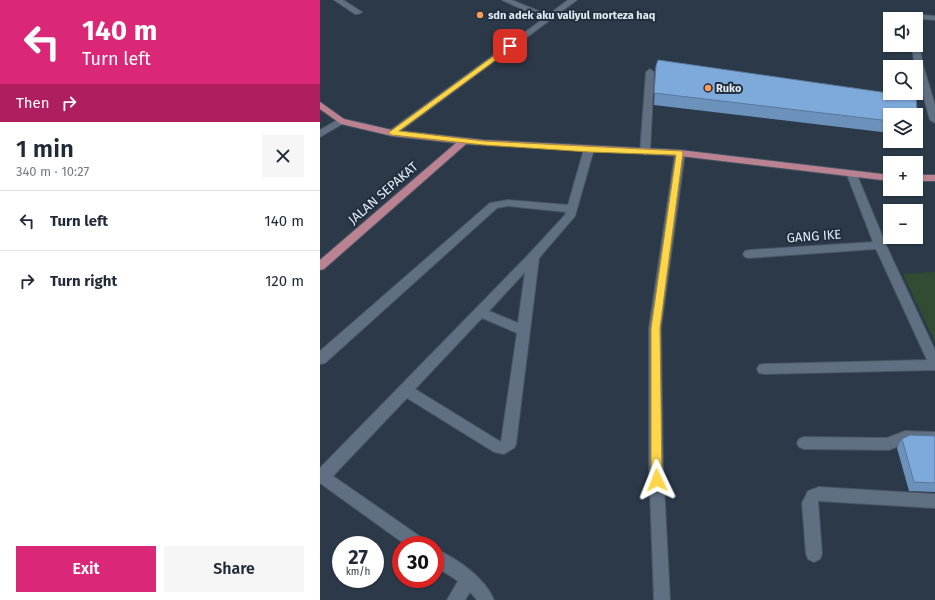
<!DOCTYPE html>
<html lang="en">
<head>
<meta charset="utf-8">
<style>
	:root { --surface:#fff; --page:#f6f6f7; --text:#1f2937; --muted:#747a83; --line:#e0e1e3; --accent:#db2777 }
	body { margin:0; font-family:"Fira Sans",sans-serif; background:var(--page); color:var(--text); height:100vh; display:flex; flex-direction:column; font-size:15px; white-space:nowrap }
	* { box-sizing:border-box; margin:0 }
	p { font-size:13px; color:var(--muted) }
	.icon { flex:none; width:22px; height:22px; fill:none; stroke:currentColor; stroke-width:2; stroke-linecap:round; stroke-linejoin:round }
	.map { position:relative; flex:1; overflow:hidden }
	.drawer { display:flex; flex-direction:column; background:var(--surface); width:320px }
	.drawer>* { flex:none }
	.guide { background:#db2777; color:#fff; overflow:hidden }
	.buttons { position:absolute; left:563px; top:12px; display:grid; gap:8px }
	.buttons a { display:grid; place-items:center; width:40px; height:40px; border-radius:0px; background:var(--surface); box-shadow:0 1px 3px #0004; font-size:20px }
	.speed { position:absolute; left:12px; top:536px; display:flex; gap:8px; font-size:20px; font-weight:700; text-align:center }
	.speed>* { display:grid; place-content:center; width:52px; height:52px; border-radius:50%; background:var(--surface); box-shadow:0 1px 3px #0004; line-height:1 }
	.speed small { font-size:10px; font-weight:400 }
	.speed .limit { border:6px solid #d22; background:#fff; color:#111 }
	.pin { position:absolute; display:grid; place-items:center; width:34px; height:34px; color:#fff; margin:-17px; border-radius:8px; box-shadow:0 2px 6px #0006 }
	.me { position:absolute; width:44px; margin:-22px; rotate:358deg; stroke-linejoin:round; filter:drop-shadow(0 0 3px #0008) }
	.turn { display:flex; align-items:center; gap:14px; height:84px; padding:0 16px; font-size:18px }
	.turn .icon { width:52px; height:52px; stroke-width:2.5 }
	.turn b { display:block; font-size:28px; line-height:34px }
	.then { display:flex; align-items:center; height:38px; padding:0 16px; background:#0003; gap:8px; font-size:15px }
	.round { display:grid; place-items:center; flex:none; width:42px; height:42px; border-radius:0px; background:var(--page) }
	.summary { display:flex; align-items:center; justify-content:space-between; height:68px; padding:0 16px }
	h1 { font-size:24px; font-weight:600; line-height:30px }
	.button { display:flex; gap:8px; margin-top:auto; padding:8px 16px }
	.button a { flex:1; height:46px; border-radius:0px; background:var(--accent); color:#fff; font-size:16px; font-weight:600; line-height:46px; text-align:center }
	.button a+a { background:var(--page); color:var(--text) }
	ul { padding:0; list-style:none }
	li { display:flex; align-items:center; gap:12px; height:60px; padding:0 16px; border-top:1px solid var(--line) }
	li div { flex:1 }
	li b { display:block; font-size:15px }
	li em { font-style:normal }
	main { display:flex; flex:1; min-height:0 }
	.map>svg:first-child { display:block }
	.green { fill:#324c33 }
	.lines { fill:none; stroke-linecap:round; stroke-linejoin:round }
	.minor-casing { stroke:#485563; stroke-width:2 }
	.major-casing { stroke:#485563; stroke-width:2 }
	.minor { fill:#607082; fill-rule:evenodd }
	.major { fill:#bb8292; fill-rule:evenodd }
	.wall { fill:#6c92bc }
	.building { fill:#7eaadb; stroke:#587799 }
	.route { fill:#ffd54a; stroke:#a68a30 }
	.poi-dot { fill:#fd9c56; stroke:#212f3e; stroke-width:1.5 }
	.labels { text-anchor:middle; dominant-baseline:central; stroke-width:4; stroke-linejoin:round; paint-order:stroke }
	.far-poi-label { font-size:11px; font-weight:bold; fill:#e2ebf6; stroke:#212f3e; text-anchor:start }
	.street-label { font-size:13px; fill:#e2ebf6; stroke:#212f3e }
</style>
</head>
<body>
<main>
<section class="drawer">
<div class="guide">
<div class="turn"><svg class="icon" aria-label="left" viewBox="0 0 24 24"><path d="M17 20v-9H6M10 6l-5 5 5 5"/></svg><div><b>140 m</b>Turn left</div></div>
<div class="then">Then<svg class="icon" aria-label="right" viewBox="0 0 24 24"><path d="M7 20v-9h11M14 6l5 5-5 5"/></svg></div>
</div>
<div class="summary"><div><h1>1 min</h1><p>340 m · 10:27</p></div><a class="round"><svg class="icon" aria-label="close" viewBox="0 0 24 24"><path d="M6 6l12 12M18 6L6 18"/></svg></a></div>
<ul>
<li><svg class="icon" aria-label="left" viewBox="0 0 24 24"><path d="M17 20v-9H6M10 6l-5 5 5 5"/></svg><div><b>Turn left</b></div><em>140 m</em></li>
<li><svg class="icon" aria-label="right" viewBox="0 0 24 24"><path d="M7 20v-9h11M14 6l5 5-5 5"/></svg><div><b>Turn right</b></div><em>120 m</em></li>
</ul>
<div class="button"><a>Exit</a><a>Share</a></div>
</section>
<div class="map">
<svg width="615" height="600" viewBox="0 0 615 600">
	<rect width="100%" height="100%" fill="#2b3949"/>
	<polygon class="green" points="615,272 615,342 583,274"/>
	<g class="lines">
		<defs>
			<g id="minor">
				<polygon points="14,0 23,0 42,12 38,14 35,14"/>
				<polygon points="182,0 192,0 228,15 248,0 257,0 75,135 69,135 67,133 69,131 223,19"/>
				<polygon points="603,15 615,16 615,20 603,19 596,21 596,19 590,19"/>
				<polygon points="596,43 600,45 602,62 615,105 615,123 610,120 594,62 592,45 596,45"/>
				<polygon points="330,69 334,72 330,152 325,155 320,152 326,72"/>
				<polygon points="21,118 26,121 24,123 0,137 0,130"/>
				<path d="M 269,146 L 274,149 L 255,216 L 219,258 L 196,444 L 194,448 L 184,454 L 174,452 L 87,398 L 13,476 L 105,540 L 107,545 L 86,545 L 0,483 L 0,468 L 209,254 L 245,215 L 246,212 L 188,206 L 177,208 L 5,363 L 0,364 L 0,351 L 170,203 L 188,200 L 248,205 L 264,149 ZM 205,272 L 198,323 L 169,311 ZM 162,318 L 197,333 L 181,442 L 95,389 Z"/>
				<polygon points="360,150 365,153 341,328 343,465 350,600 334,600 329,465 329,328 355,153"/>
				<polygon points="532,172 537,175 566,245 615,350 615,370 444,374 439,373 437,369 439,365 444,364 607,360 556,249 429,258 425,257 423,254 425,251 429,250 553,242 527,175"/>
				<polygon points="585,431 615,432 615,444 585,443 569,450 484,449 479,447 477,443 479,439 484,437 567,438"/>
				<polygon points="499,487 615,494 615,508 498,501 502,554 500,559 494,562 488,559 486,554 482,503 488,491"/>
				<path d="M 115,549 C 137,558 165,578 174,600 L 157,600 L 150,592 L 145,600 L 127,600 L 138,581 L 115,566 Z"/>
			</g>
			<g id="major">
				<polygon points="0,102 24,119 72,130 164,140 360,150 570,175 570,181 360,156 146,144 4,269 0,270 0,260 136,143 72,136 21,124 0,109"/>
				<rect x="596" y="175" width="19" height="6"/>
			</g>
		</defs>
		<use href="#minor" class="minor-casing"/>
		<use href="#major" class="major-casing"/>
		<use href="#minor" class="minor"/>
		<use href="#major" class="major"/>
	</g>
	<g class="wall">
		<polygon points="338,60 596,97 598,124 596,129 596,115 570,115 570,133 334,105 336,66"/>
		<polygon points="615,436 615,492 589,491 577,448 582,439"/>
	</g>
	<g class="building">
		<polygon points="338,60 596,97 598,124 596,124 596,115 570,115 570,121 334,93 336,66"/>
		<polygon points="590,435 615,436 615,483 594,482 582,439"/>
	</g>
	<polygon class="route" points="190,44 193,46 192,48 79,131 164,141 362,151 363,153 340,328 342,480 341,484 337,485 333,484 331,480 331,328 356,155 269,152 164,145 72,135 68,133"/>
	<g class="poi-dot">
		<circle cx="160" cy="15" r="4"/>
		<circle cx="388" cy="88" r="4"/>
	</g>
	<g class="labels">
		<g class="far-poi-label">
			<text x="168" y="15">sdn adek aku valiyul morteza haq</text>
			<text x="396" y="88">Ruko</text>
		</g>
		<g class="street-label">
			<text transform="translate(63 193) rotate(-41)">JALAN SEPAKAT</text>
			<text transform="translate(494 236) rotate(-4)">GANG IKE</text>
		</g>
	</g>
</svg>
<div class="buttons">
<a><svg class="icon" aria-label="sound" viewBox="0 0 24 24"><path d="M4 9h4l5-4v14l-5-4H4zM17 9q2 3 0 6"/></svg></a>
<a><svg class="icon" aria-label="search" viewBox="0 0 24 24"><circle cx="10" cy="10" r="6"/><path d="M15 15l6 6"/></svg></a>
<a><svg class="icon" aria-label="layers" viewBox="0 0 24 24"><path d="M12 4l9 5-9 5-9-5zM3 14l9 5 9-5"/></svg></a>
<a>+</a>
<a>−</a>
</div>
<div class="speed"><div>27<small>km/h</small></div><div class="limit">30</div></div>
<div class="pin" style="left:190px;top:46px;background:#d93025"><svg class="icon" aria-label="arrive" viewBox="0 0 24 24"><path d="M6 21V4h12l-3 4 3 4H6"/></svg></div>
<svg class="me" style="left:337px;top:480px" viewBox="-20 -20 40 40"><path d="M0-17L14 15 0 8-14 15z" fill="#ffd54a" stroke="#fff" stroke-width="4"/></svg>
</div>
</main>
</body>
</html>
